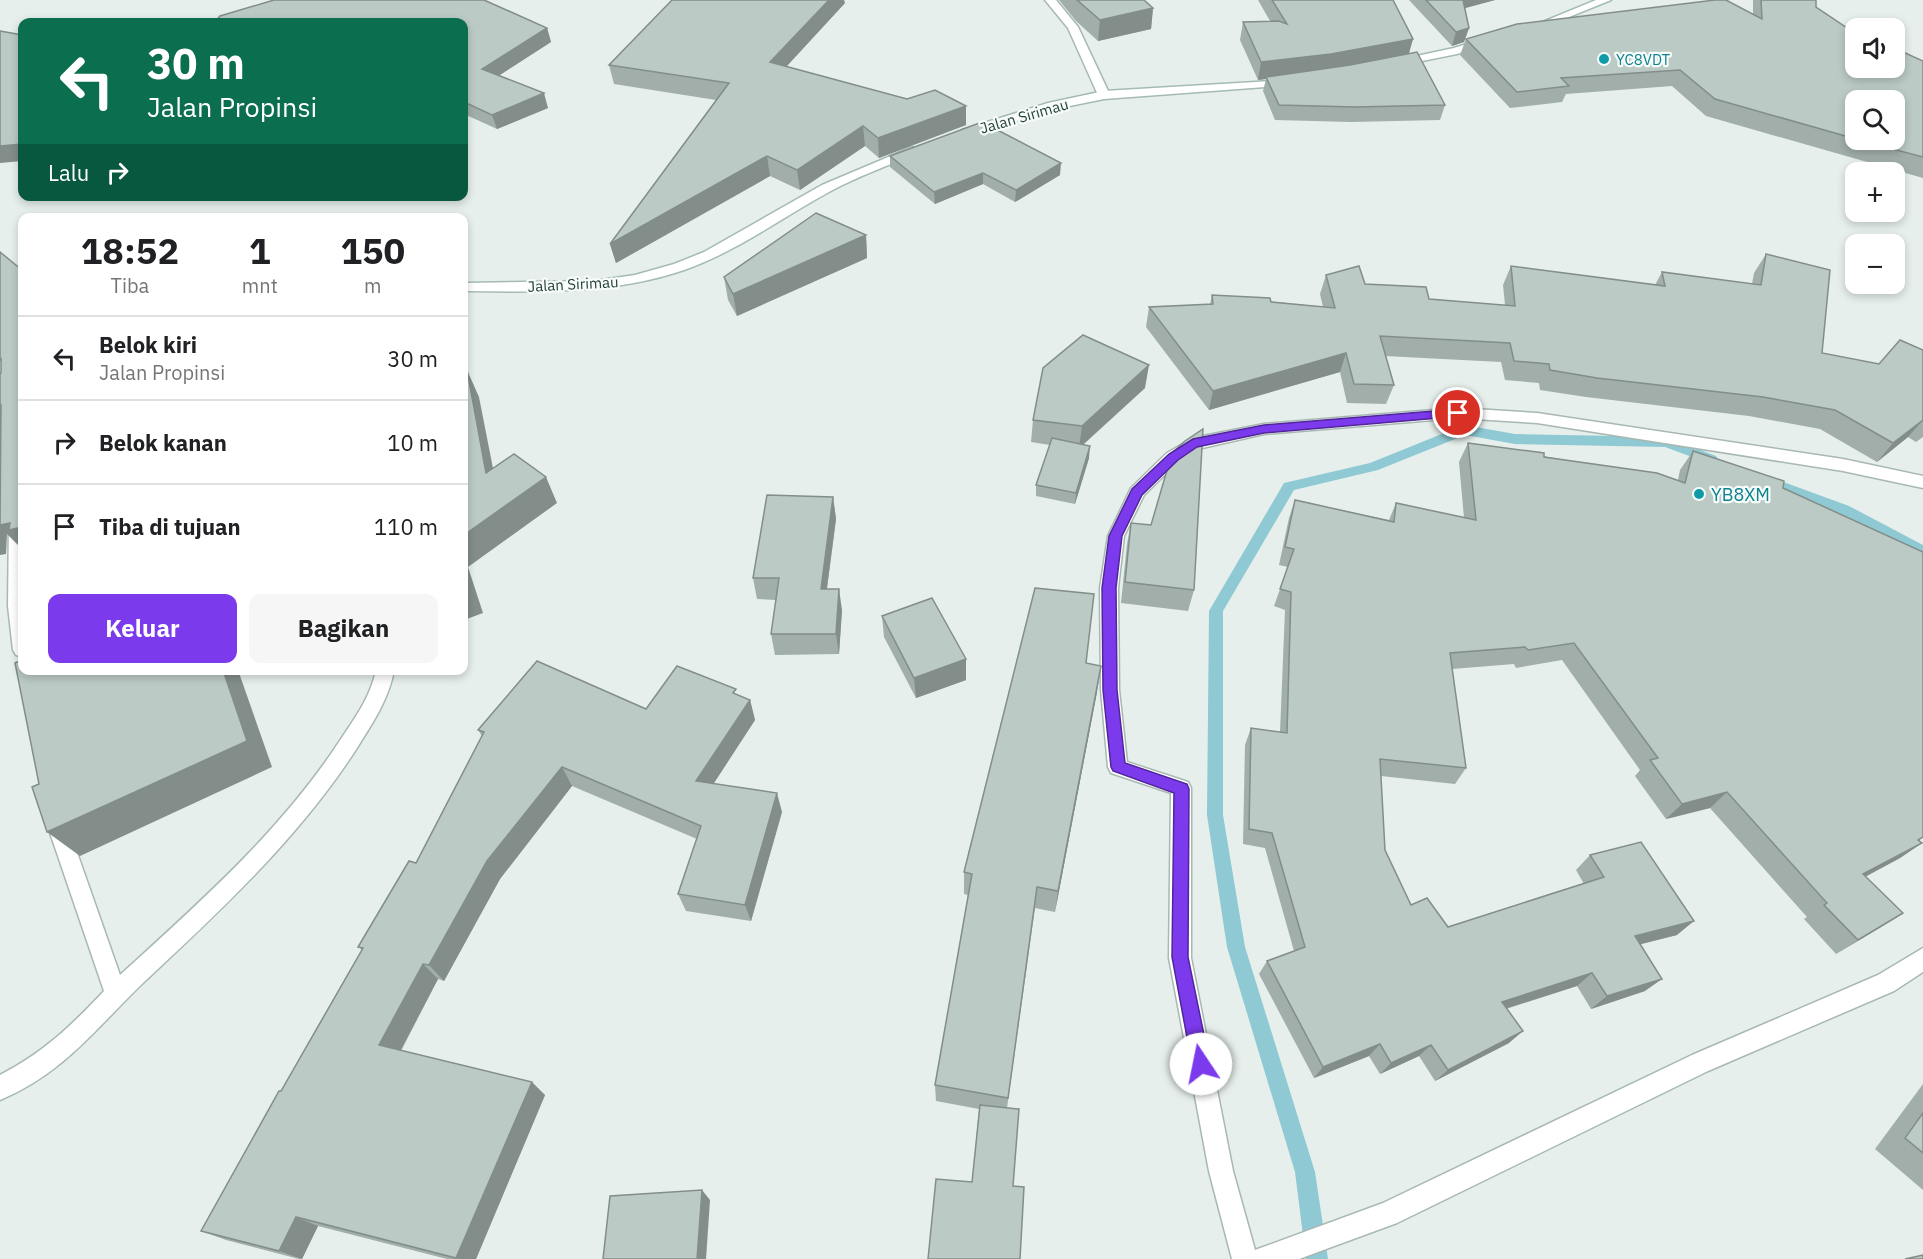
<!DOCTYPE html>
<html lang="id">
<head>
<meta charset="utf-8">
<style>
	:root { --surface:#fff; --page:#f6f6f6; --text:#202124; --muted:#757577; --line:#e0e0e0; --accent:#7c3aed }
	body { margin:0; font-family:"IBM Plex Sans",sans-serif; background:var(--page); color:var(--text); height:100vh; display:flex; flex-direction:column; font-size:22px; white-space:nowrap }
	* { box-sizing:border-box; margin:0 }
	p { font-size:20px; color:var(--muted) }
	.icon { flex:none; width:33px; height:33px; fill:none; stroke:currentColor; stroke-width:2; stroke-linecap:round; stroke-linejoin:round }
	.map { position:relative; flex:1; overflow:hidden }
	.panel { position:absolute; left:18px; top:213px; width:450px; height:462px; display:flex; flex-direction:column; background:var(--surface); border-radius:12px; box-shadow:0 3px 9px #0003 }
	.panel>* { flex:none }
	.hud { position:absolute; left:18px; top:18px; width:450px; height:183px; border-radius:12px; box-shadow:0 3px 9px #0003; background:#0b6e4f; color:#fff; overflow:hidden }
	.controls { position:absolute; left:1845px; top:18px; display:grid; gap:12px }
	.controls a { display:grid; place-items:center; width:60px; height:60px; border-radius:12px; background:var(--surface); box-shadow:0 3px 9px #0003; font-size:30px }
	.pin { position:absolute; display:grid; place-items:center; width:51px; height:51px; color:#fff; margin:-26px; border:3px solid #fff; border-radius:50%; box-shadow:0 2px 6px #0007 }
	.me { position:absolute; width:66px; margin:-33px; rotate:349deg; stroke-linejoin:round; filter:drop-shadow(0 0 4px #0008) }
	.turn { display:flex; align-items:center; gap:21px; height:126px; padding:0 30px; font-size:27px }
	.turn .icon { width:78px; height:78px; stroke-width:2.5 }
	.turn b { display:block; font-size:42px; line-height:51px }
	.then { display:flex; align-items:center; height:57px; padding:0 30px; background:#0003; gap:12px; font-size:22px }
	.eta { display:flex; justify-content:space-evenly; align-items:center; height:102px; text-align:center }
	.eta b { font-size:36px; font-weight:700; line-height:42px }
	.action { display:flex; gap:12px; margin-top:auto; padding:12px 30px }
	.action a { flex:1; height:69px; border-radius:12px; background:var(--accent); color:#fff; font-size:24px; font-weight:700; line-height:69px; text-align:center }
	.action a+a { background:var(--page); color:var(--text) }
	ul { padding:0; list-style:none }
	li { display:flex; align-items:center; gap:18px; height:84px; padding:0 30px; border-top:2px solid var(--line) }
	li div { flex:1 }
	li b { display:block; font-size:22px }
	li em { font-style:normal }
	.map>svg:first-child { display:block }
	.lines { fill:none; stroke-linecap:round; stroke-linejoin:round }
	.stream { fill:#8ec9d4; fill-rule:evenodd }
	.street-casing { stroke:#a8b8b2; stroke-width:3 }
	.secondary-casing { stroke:#a4bbb3; stroke-width:3 }
	.street { fill:#fff; fill-rule:evenodd }
	.secondary { fill:#fff; fill-rule:evenodd }
	.wall { fill:#a1aea9; fill-rule:evenodd }
	.shaded-wall { fill:#838d89 }
	.building { fill:#bbcac4; stroke:#838d89; stroke-width:1.5 }
	.route { fill:#7c3aed; stroke:#51269a; stroke-width:1.5 }
	.culture-dot { fill:#0f9aa8; stroke:#f7fbf9; stroke-width:2 }
	.labels { text-anchor:middle; dominant-baseline:central; stroke-width:4.5; stroke-linejoin:round; paint-order:stroke }
	.far-culture-label { font-size:15px; fill:#0d838f; stroke:#f7fbf9; text-anchor:start }
	.far-street-label { font-size:15px; fill:#24423a; stroke:#f7fbf9 }
	.culture-label { font-size:18px; fill:#0d838f; stroke:#f7fbf9; text-anchor:start }
</style>
</head>
<body>
<div class="map">
<svg width="1923" height="1259" viewBox="0 0 1923 1259">
	<rect width="100%" height="100%" fill="#e6efeb"/>
	<g class="lines">
		<g class="stream">
			<polygon points="1464,425 1515,434 1666,437 1716,456 1718,459 1711,464 1665,447 1515,444 1465,435 1378,470 1294,490 1223,611 1223,815 1245,947 1315,1172 1328,1259 1306,1259 1295,1172 1227,947 1207,815 1209,611 1284,483 1370,463"/>
			<polygon points="1764,475 1849,506 1923,545 1923,556 1839,514 1759,483 1757,480"/>
		</g>
		<defs>
			<g id="street">
				<polygon points="1045,0 1056,0 1078,27 1110,95 1108,97 1104,99 1098,95 1068,28"/>
				<polygon points="1458,408 1537,413 1843,459 1923,476 1923,488 1843,471 1537,423 1458,418 1264,434 1198,449 1179,461 1144,495 1124,536 1118,588 1119,690 1127,762 1188,782 1191,788 1191,958 1233,1171 1255,1250 1383,1203 1692,1055 1878,975 1923,948 1923,972 1894,991 1708,1071 1397,1223 1299,1259 1232,1259 1209,1171 1169,958 1171,793 1111,773 1108,767 1101,690 1100,588 1108,536 1131,488 1167,453 1193,438 1264,424"/>
				<polygon points="17,514 22,515 22,657 16,655 13,650 8,606 9,520 11,516"/>
				<path d="M 376,670 L 394,670 C 389,699 372,724 357,748 C 299,838 221,910 143,983 C 95,1029 64,1073 0,1100 L 0,1075 C 44,1052 70,1027 104,991 L 46,821 L 49,815 L 56,812 L 63,815 L 66,821 L 120,975 C 200,902 282,830 341,739 C 355,718 371,696 376,670 Z"/>
			</g>
			<g id="secondary">
				<polygon points="1596,0 1611,0 1537,30 1533,31 1528,28"/>
				<polygon points="1483,39 1487,40 1487,44 1457,54 1397,66 1391,63 1393,61 1454,48"/>
				<polygon points="1287,80 1293,83 1291,85 1104,99 1055,109 966,137 960,133 962,130 1048,103 1104,91"/>
				<path d="M 912,147 L 916,148 L 918,151 L 916,154 C 887,166 856,177 829,192 C 781,218 736,252 684,270 C 614,294 537,292 464,291 L 464,283 L 594,281 L 635,275 L 674,264 L 704,252 L 822,185 Z"/>
			</g>
		</defs>
		<use href="#street" class="street-casing"/>
		<use href="#secondary" class="secondary-casing"/>
		<use href="#street" class="street"/>
		<use href="#secondary" class="secondary"/>
	</g>
	<g class="wall">
		<polygon points="1059,0 1144,0 1153,8 1151,29 1098,41 1076,21"/>
		<polygon points="1258,0 1393,0 1413,39 1408,54 1445,105 1440,120 1351,122 1275,120 1263,91 1266,79 1258,80 1240,40 1243,22 1270,21"/>
		<polygon points="1409,0 1495,0 1465,8 1469,28 1464,42 1452,46"/>
		<path d="M 1753,0 L 1816,0 L 1816,7 L 1856,68 L 1923,61 L 1923,178 L 1706,116 L 1672,86 L 1566,94 L 1562,102 L 1510,108 L 1460,55 L 1466,39 L 1753,14 ZM 1856,100 L 1894,140 L 1856,140 Z"/>
		<polygon points="845,3 786,67 907,99 966,106 966,125 879,158 865,146 800,190 770,176 616,263 610,244 716,100 614,84 609,65"/>
		<polygon points="464,22 547,28 551,42 498,76 548,108 497,129 464,114"/>
		<polygon points="890,156 1060,175 1015,202 983,184 935,204 890,167"/>
		<polygon points="866,235 867,258 737,316 728,300 724,277"/>
		<polygon points="1766,254 1822,353 1879,364 1923,350 1923,437 1916,442 1908,437 1877,462 1820,429 1749,416 1586,397 1540,390 1539,383 1505,380 1501,362 1385,356 1394,385 1386,404 1347,403 1340,372 1209,410 1146,327 1149,307 1210,304 1212,295 1323,307 1320,294 1326,275 1429,299 1505,305 1503,285 1511,266 1655,285 1662,272 1752,284 1754,273"/>
		<polygon points="1145,388 1083,445 1089,458 1075,504 1036,496 1036,485 1050,445 1031,442 1033,420"/>
		<polygon points="1468,443 1678,480 1680,470 1693,451 1783,488 1920,841 1922,843 1900,858 1865,877 1903,913 1836,954 1804,919 1807,917 1710,808 1666,819 1635,776 1640,770 1562,660 1516,668 1514,664 1452,669 1466,768 1455,784 1381,776 1385,850 1411,905 1448,927 1584,884 1576,870 1590,855 1677,935 1640,944 1645,991 1591,1009 1577,986 1506,1009 1509,1043 1435,1081 1419,1056 1380,1074 1369,1056 1314,1078 1259,974 1267,961 1294,951 1265,848 1243,844 1245,745 1251,728 1280,732 1285,610 1274,606 1288,567 1279,565 1289,518 1295,500 1389,520 1396,503 1464,518 1459,462"/>
		<polygon points="833,497 836,519 827,589 842,610 839,654 775,655 771,634 776,600 757,599 753,578"/>
		<polygon points="1131,523 1151,525 1194,590 1188,611 1121,603 1127,544"/>
		<polygon points="882,616 966,680 916,698 884,637"/>
		<polygon points="1086,663 1097,692 1055,912 1035,908 1007,1108 972,1182 979,1109 936,1101 935,1085 968,895 964,894 964,872"/>
		<polygon points="738,695 750,700 755,720 713,784 782,812 751,921 686,911 678,894 697,839 572,786 500,879 444,981 438,979 401,1051 545,1095 476,1259 447,1259 318,1226 302,1259 299,1259 226,1240 201,1231 362,950 358,947 416,863 482,736 478,730 646,709"/>
		<polygon points="1923,1084 1923,1190 1875,1149"/>
	</g>
	<g class="shaded-wall">
		<polygon points="829,0 844,0 845,3 773,81 770,62"/>
		<polygon points="1461,0 1495,0 1458,10"/>
		<polygon points="1153,8 1151,29 1098,41 1100,20"/>
		<polygon points="547,28 551,42 486,84 482,69"/>
		<polygon points="1469,28 1464,42 1452,46 1456,32"/>
		<polygon points="1413,39 1408,57 1326,72 1266,77 1266,79 1258,80 1261,62"/>
		<polygon points="544,93 548,108 497,129 492,115"/>
		<polygon points="966,106 966,125 879,158 878,138"/>
		<polygon points="863,126 865,146 800,190 797,170"/>
		<polygon points="22,144 22,161 0,163 0,146"/>
		<polygon points="767,156 770,176 616,263 610,244"/>
		<polygon points="1061,163 1060,175 1015,202 1016,190"/>
		<polygon points="983,173 983,184 935,204 934,192"/>
		<polygon points="866,235 867,258 737,316 733,294"/>
		<polygon points="1346,353 1340,372 1209,410 1213,391"/>
		<polygon points="1149,365 1145,388 1079,448 1082,426"/>
		<polygon points="467,370 479,397 499,499 486,473"/>
		<polygon points="0,405 22,430 10,523 22,527 22,549 7,534 6,554 0,555"/>
		<polygon points="1923,420 1908,437 1877,462 1893,443"/>
		<polygon points="1090,446 1089,458 1075,504 1076,493"/>
		<polygon points="546,477 557,503 468,567 483,613 464,620 464,535"/>
		<polygon points="833,497 836,519 824,610 821,589"/>
		<polygon points="839,589 842,610 839,654 836,634"/>
		<polygon points="966,659 966,680 916,698 914,678"/>
		<polygon points="1101,666 1097,692 1055,912 1058,891"/>
		<polygon points="223,670 238,670 272,767 80,856 47,832"/>
		<polygon points="750,700 755,720 703,800 696,781"/>
		<polygon points="562,767 572,786 500,879 444,981 429,965 487,861"/>
		<polygon points="1727,792 1710,808 1666,819 1682,804"/>
		<polygon points="777,793 782,812 751,921 745,905"/>
		<polygon points="1922,843 1900,858 1842,889 1863,874"/>
		<polygon points="1903,913 1881,927 1836,954 1858,940"/>
		<polygon points="1694,921 1677,935 1618,950 1635,936"/>
		<polygon points="423,964 438,979 396,1059 379,1045"/>
		<polygon points="1592,973 1577,986 1488,1014 1502,1002"/>
		<polygon points="1662,979 1645,991 1591,1009 1607,996"/>
		<polygon points="1523,1031 1509,1043 1435,1081 1448,1070"/>
		<polygon points="1380,1044 1369,1056 1314,1078 1323,1067"/>
		<polygon points="1431,1045 1419,1056 1380,1074 1391,1063"/>
		<polygon points="532,1082 545,1095 476,1259 459,1259 456,1258"/>
		<polygon points="702,1190 710,1200 706,1259 697,1259"/>
		<polygon points="296,1217 318,1226 302,1259 279,1251"/>
	</g>
	<g class="building">
		<polygon points="274,0 484,0 547,28 482,69 544,93 492,115 464,102 464,22 215,22 220,16"/>
		<polygon points="672,0 829,0 770,62 907,99 935,90 966,106 878,138 863,126 797,170 767,156 610,244 729,83 609,65"/>
		<polygon points="1077,0 1144,0 1153,8 1100,20"/>
		<polygon points="1272,0 1393,0 1413,39 1331,54 1261,62 1243,22 1279,21 1287,24"/>
		<polygon points="1426,0 1463,0 1469,28 1456,32"/>
		<polygon points="1715,0 1726,0 1762,19 1761,0 1816,0 1816,7 1856,34 1856,68 1894,68 1894,48 1923,61 1923,157 1859,140 1894,140 1894,100 1856,100 1856,139 1715,99 1680,70 1561,78 1569,86 1517,92 1466,39 1517,24"/>
		<polygon points="0,31 22,35 22,144 0,146"/>
		<polygon points="1417,52 1445,105 1355,107 1279,105 1266,77 1350,65"/>
		<polygon points="982,122 1061,163 1016,190 983,173 934,192 890,156"/>
		<polygon points="816,213 866,235 733,294 724,277"/>
		<polygon points="0,252 22,270 22,527 9,530 10,523 0,525 1,405 0,405 0,373 1,373 1,359 0,360"/>
		<polygon points="1766,254 1830,270 1822,353 1879,364 1900,340 1923,350 1923,420 1893,443 1835,410 1763,397 1597,378 1550,370 1549,364 1514,361 1510,343 1380,336 1394,385 1354,384 1346,353 1213,391 1149,307 1213,304 1212,295 1270,298 1271,302 1335,308 1326,275 1359,266 1365,284 1426,287 1429,299 1515,306 1511,266 1665,286 1662,272 1761,285"/>
		<polygon points="1083,335 1149,365 1082,426 1033,420 1043,368"/>
		<polygon points="467,370 486,473 514,454 546,477 464,535 464,371"/>
		<polygon points="1203,429 1194,590 1125,582 1131,523 1151,525 1172,453 1185,441"/>
		<polygon points="1052,438 1090,446 1076,493 1036,485"/>
		<polygon points="1468,443 1544,453 1544,457 1657,473 1685,483 1693,451 1784,481 1783,488 1923,552 1923,837 1918,840 1922,843 1863,874 1903,913 1858,940 1824,905 1827,903 1727,792 1682,804 1650,760 1658,758 1574,643 1528,650 1525,647 1450,653 1466,768 1380,759 1385,850 1411,905 1427,898 1448,927 1604,877 1590,855 1641,842 1694,921 1635,936 1662,979 1607,996 1592,973 1502,1002 1523,1031 1448,1070 1431,1045 1391,1063 1380,1044 1323,1067 1267,961 1305,947 1272,833 1249,829 1251,728 1287,733 1291,592 1280,589 1294,549 1285,547 1295,500 1394,522 1396,503 1476,520"/>
		<polygon points="767,495 833,497 821,589 839,589 836,634 771,634 779,578 753,578"/>
		<polygon points="464,569 469,588 464,590"/>
		<polygon points="1035,588 1094,594 1086,663 1101,666 1058,891 1037,887 1008,1098 935,1085 972,874 964,872"/>
		<polygon points="932,598 966,659 914,678 882,616"/>
		<polygon points="22,660 22,670 223,670 247,741 47,832 32,787 39,784 15,663"/>
		<polygon points="537,661 646,709 677,666 736,689 733,693 750,700 696,781 777,793 745,905 678,894 701,826 562,767 487,861 429,965 423,964 379,1045 532,1082 456,1258 296,1217 279,1251 201,1231 279,1091 281,1091 363,948 358,947 409,861 416,863 484,732 478,730"/>
		<polygon points="980,1105 1019,1109 1013,1186 1024,1187 1020,1259 928,1259 936,1179 972,1182"/>
		<polygon points="1923,1113 1923,1153 1905,1138"/>
		<polygon points="702,1190 697,1259 603,1259 610,1196"/>
		<polygon points="1923,1255 1923,1259 1905,1259"/>
	</g>
	<polygon class="route" points="1458,409 1464,413 1462,416 1264,433 1197,447 1178,460 1142,495 1122,536 1116,588 1117,690 1125,763 1187,784 1189,789 1188,957 1210,1064 1207,1070 1201,1073 1195,1070 1192,1064 1172,957 1174,793 1113,771 1111,767 1103,690 1102,588 1109,536 1132,489 1169,454 1193,439 1264,425"/>
	<g class="culture-dot">
		<circle cx="1604" cy="59" r="6"/>
		<circle cx="1699" cy="494" r="6"/>
	</g>
	<g class="labels">
		<g class="far-culture-label">
			<text x="1616" y="59">YC8VDT</text>
		</g>
		<g class="far-street-label">
			<text transform="translate(1024 116) rotate(-16)">Jalan Sirimau</text>
			<text transform="translate(573 284) rotate(-3)">Jalan Sirimau</text>
		</g>
		<g class="culture-label">
			<text x="1711" y="494">YB8XM</text>
		</g>
	</g>
</svg>
<div class="controls">
<a><svg class="icon" aria-label="sound" viewBox="0 0 24 24"><path d="M4 9h4l5-4v14l-5-4H4zM17 9q2 3 0 6"/></svg></a>
<a><svg class="icon" aria-label="search" viewBox="0 0 24 24"><circle cx="10" cy="10" r="6"/><path d="M15 15l6 6"/></svg></a>
<a>+</a>
<a>−</a>
</div>
<div class="pin" style="left:1458px;top:413px;background:#d93025"><svg class="icon" aria-label="arrive" viewBox="0 0 24 24"><path d="M6 21V4h12l-3 4 3 4H6"/></svg></div>
<svg class="me" style="left:1201px;top:1064px" viewBox="-20 -20 40 40"><circle r="19" fill="#fff"/><path d="M0-13L10 11 0 6-10 11z" fill="#7c3aed"/></svg>
<div class="hud">
<div class="turn"><svg class="icon" aria-label="left" viewBox="0 0 24 24"><path d="M17 20v-9H6M10 6l-5 5 5 5"/></svg><div><b>30 m</b>Jalan Propinsi</div></div>
<div class="then">Lalu<svg class="icon" aria-label="right" viewBox="0 0 24 24"><path d="M7 20v-9h11M14 6l5 5-5 5"/></svg></div>
</div>
<section class="panel">
<div class="eta">
<div><b>18:52</b><p>Tiba</p></div>
<div><b>1</b><p>mnt</p></div>
<div><b>150</b><p>m</p></div>
</div>
<ul>
<li><svg class="icon" aria-label="left" viewBox="0 0 24 24"><path d="M17 20v-9H6M10 6l-5 5 5 5"/></svg><div><b>Belok kiri</b><p>Jalan Propinsi</p></div><em>30 m</em></li>
<li><svg class="icon" aria-label="right" viewBox="0 0 24 24"><path d="M7 20v-9h11M14 6l5 5-5 5"/></svg><div><b>Belok kanan</b></div><em>10 m</em></li>
<li><svg class="icon" aria-label="arrive" viewBox="0 0 24 24"><path d="M6 21V4h12l-3 4 3 4H6"/></svg><div><b>Tiba di tujuan</b></div><em>110 m</em></li>
</ul>
<div class="action"><a>Keluar</a><a>Bagikan</a></div>
</section>
</div>
</body>
</html>
